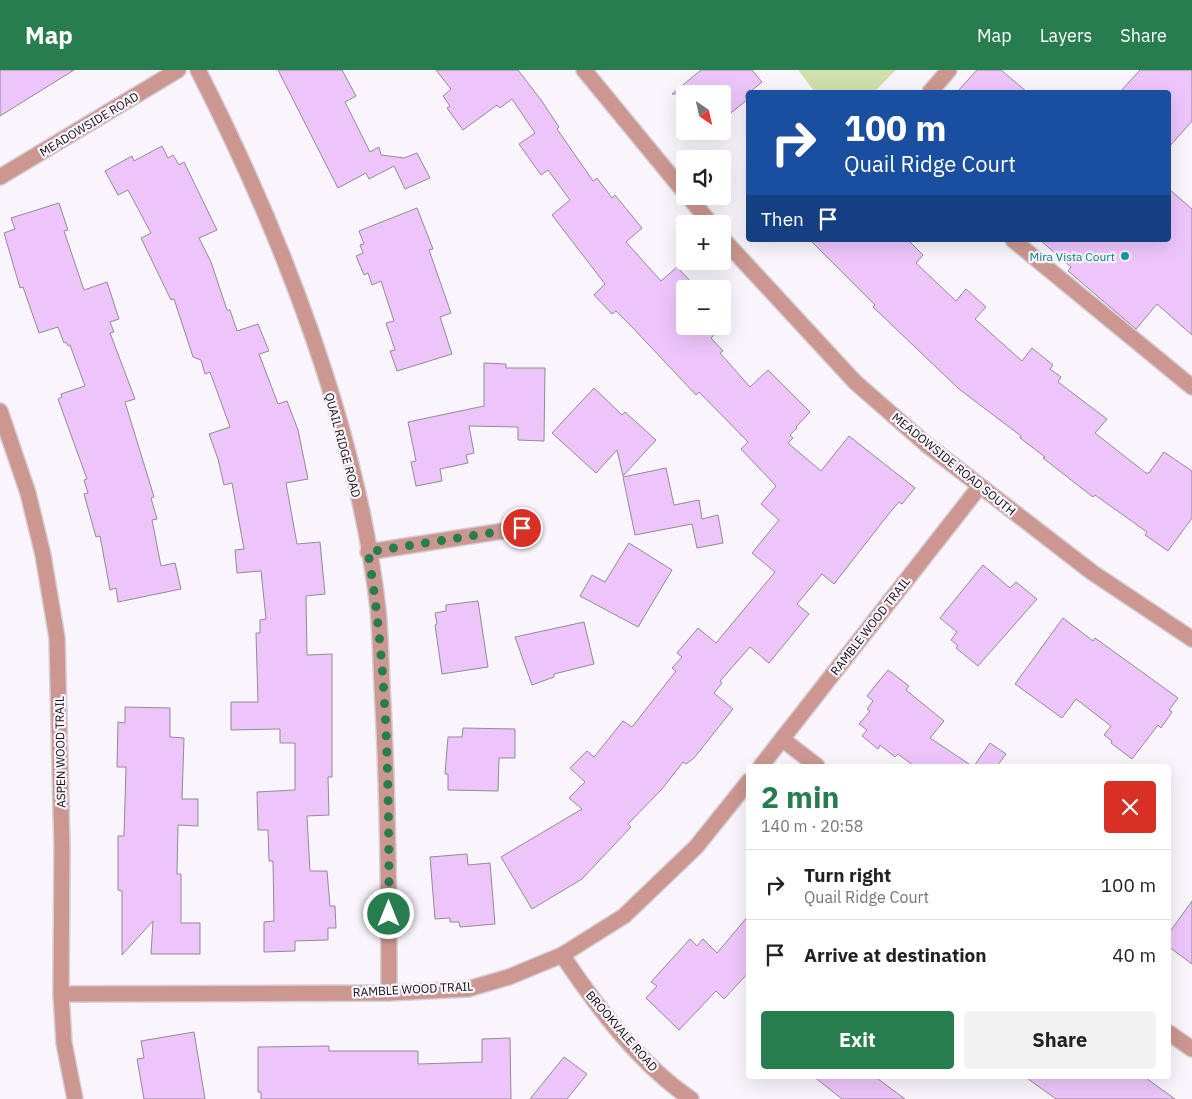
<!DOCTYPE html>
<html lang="en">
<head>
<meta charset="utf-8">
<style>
	:root { --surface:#fff; --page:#f2f2f2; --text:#222; --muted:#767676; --line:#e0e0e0; --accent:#287d4f }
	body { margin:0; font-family:"IBM Plex Sans",sans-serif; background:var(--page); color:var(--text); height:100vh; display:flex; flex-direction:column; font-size:19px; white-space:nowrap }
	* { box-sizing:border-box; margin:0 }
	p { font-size:16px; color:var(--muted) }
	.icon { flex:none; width:28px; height:28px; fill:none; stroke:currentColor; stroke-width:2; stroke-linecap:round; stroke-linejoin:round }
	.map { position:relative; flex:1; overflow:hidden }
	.panel { position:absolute; left:746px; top:694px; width:425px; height:315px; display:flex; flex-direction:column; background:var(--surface); border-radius:5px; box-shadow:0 5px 20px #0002 }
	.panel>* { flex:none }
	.top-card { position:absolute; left:746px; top:20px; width:425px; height:152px; border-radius:5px; box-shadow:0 5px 20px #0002; background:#1a4fa0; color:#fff; overflow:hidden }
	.needle { width:32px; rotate:146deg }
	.buttons { position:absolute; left:676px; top:15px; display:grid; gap:10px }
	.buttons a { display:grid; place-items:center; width:55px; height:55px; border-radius:5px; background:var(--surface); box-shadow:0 5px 20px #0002; font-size:25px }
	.pin { position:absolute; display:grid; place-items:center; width:42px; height:42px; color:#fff; margin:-21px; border:2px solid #fff; border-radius:50%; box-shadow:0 1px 5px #0007 }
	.me { position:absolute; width:55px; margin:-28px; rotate:0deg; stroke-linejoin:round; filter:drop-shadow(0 0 4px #0008) }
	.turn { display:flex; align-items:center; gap:18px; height:105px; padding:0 15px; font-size:22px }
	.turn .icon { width:65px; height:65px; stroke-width:2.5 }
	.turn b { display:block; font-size:35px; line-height:42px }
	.then { display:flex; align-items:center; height:48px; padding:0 15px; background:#0003; gap:10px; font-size:19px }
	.round { display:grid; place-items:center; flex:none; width:52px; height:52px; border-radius:5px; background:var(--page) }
	.summary { display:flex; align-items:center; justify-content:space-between; height:85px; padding:0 15px }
	h1 { font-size:30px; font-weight:700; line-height:38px; color:var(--accent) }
	.cta { display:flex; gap:10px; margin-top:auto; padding:10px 15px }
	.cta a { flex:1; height:58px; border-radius:5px; background:var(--accent); color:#fff; font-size:20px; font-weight:700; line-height:58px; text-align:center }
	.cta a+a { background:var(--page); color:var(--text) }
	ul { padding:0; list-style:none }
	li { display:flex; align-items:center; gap:15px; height:70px; padding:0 15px; border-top:1px solid var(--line) }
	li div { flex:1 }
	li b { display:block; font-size:19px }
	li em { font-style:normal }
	header { display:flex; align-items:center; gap:30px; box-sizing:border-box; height:70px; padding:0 25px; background:var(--accent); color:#fff }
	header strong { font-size:24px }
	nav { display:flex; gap:28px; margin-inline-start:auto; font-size:18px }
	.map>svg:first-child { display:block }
	.green { fill:#d1dfad }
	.building { fill:#edc5fb; stroke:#918b93 }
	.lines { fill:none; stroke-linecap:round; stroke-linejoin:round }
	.minor-casing { stroke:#d5cfd7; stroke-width:18 }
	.minor { stroke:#cc9790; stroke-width:15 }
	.route { stroke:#287d4f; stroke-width:9; stroke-dasharray:0 16.2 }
	.culture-dot { fill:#0f9aa8; stroke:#faf4fc; stroke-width:2 }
	.labels { text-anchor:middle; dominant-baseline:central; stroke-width:4.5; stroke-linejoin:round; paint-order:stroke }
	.street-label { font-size:12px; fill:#110f12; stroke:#faf4fc }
	.culture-label { font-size:12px; fill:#0d838f; stroke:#faf4fc; text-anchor:end }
</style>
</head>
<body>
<header>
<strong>Map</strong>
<nav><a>Map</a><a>Layers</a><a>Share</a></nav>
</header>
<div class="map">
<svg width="1192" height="1029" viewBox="0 0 1192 1029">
	<rect width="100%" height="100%" fill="#faf4fc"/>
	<polygon class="green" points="798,0 896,0 874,22 815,22"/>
	<g class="building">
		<polygon points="0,0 74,0 0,46"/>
		<polygon points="278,0 342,0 356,26 345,32 370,82 379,77 381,85 404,88 417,83 430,108 405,119 394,96 369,109 366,103 338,118"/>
		<polygon points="436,0 518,0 541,30 559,57 557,59 593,111 597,108 612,128 615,125 642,158 626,172 661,211 677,197 696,217 685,219 685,256 724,256 711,268 723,281 720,283 750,317 768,300 810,342 796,357 797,358 790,365 793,368 788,373 821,401 849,366 915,418 902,434 899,432 887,446 834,514 822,504 797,534 809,544 769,593 750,577 720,611 722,613 714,623 733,639 694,688 686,694 683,692 662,719 628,754 631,757 582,809 532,839 501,787 582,739 569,728 585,712 570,698 587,681 594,687 623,651 632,657 676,601 672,598 682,587 677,583 698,558 716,573 775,502 752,483 779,450 761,434 776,416 741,379 748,372 699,322 696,325 632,257 616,241 612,244 594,225 605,214 552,145 570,130 548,100 541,105 519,74 535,63 512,29 500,38 497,35 463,60 447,38 450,36 443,26 451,19"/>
		<polygon points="701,0 752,0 762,12 745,26 747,30 722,50 722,24 672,24"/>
		<polygon points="977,0 1001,0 1027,22 957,22"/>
		<polygon points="1140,0 1192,0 1192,51 1169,77 1169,22 1120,22"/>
		<polygon points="162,76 168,88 173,85 179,95 184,92 217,160 199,168 211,192 227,240 230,240 237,261 258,254 269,281 259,284 278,334 287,331 298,360 308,409 286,413 297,474 320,472 325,524 306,526 307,585 332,584 332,707 328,707 329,745 307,746 310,801 327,801 330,836 335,836 336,858 328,858 328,870 295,871 295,881 264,882 264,852 274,851 273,791 269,791 268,760 258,760 257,722 295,720 295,673 280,673 280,659 231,660 231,632 258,632 256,563 260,563 260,550 266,549 261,501 237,503 235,480 244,479 232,413 224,415 218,389 209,364 230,357 210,302 205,304 201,290 193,287 174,229 171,230 141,168 151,163 128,120 118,125 105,101 132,86 134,91"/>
		<polygon points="1169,119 1192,139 1192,265 1157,234 1136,259 1068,201 1071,197 1040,170 1169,170"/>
		<polygon points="59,133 68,160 64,161 84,220 107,212 119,249 110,252 114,262 110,263 135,329 125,332 154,427 151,428 157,449 152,450 161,496 175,493 181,519 118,532 116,518 110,520 100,466 96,467 84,424 88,423 84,410 87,409 58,329 62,327 61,324 85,316 70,275 68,276 66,272 64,273 58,257 39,263 23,217 20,218 4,163 15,159 11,148"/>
		<polygon points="417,138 433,179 429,180 451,243 440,247 452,284 397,301 390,281 395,280 386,253 394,251 381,211 372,215 368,203 364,205 356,186 363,183 360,175 364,174 359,161"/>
		<polygon points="810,170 908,170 923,185 916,193 956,231 966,219 986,237 975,249 1022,291 1032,278 1053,295 1050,299 1061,307 1058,312 1107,349 1095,363 1146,403 1149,403 1164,382 1192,401 1192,448 1168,481 1145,465 1147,462 1095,425 1093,427 1043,388 1045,387 1020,368 1021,366 959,319 873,237 875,235"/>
		<polygon points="484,293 506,294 506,298 545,298 544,371 518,370 518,357 469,356 474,383 466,385 468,393 440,399 442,411 416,416 411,392 416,391 408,352 484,336"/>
		<polygon points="594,318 622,345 625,342 656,370 623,406 617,380 596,403 552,363"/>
		<polygon points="666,398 674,435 699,430 702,449 718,445 723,473 697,478 692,454 635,465 623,407"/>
		<polygon points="629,473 672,500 638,557 580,526 592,505 605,512"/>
		<polygon points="983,495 1010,518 1016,512 1037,529 978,596 956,578 958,576 951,570 957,562 940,548"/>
		<polygon points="478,531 488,597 442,604 435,555 437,554 435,543 446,541 446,535"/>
		<polygon points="1063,548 1093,571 1095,568 1178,628 1169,640 1172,642 1161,658 1158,655 1132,689 1111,673 1112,671 1104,665 1111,656 1076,629 1062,648 1015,614"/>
		<polygon points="584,552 594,594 554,604 554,607 532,615 515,567"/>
		<polygon points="888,600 909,616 906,620 944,651 930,668 972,696 914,696 898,684 895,687 880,675 878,679 862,666 867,660 859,654 870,641 867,639 873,631 867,626"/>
		<polygon points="125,637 170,638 170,667 184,668 182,729 198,729 198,756 178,755 177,804 181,804 181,853 200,853 200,884 151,884 153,851 122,885 122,821 118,820 118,766 124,766 126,697 117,697 118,652 125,653"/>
		<polygon points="463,658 515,659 515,688 499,688 498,721 448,720 448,704 445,704 448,667 462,667"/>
		<polygon points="990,673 1006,684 997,696 974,696"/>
		<polygon points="467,784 468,795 490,793 495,854 460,857 459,852 450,852 450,848 435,849 430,787"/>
		<polygon points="1192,831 1192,894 1169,877 1169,863"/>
		<polygon points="749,845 749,902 724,929 716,921 679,960 646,928 657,916 651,912 690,869 697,876 703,869 717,883"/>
		<polygon points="194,962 205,1029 144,1029 137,989 144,988 141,971"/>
		<polygon points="510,968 511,1029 261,1029 261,1022 258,1022 258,977 329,976 329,981 418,981 418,994 482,992 482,969"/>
		<polygon points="564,987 587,1004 567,1029 530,1029"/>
		<polygon points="813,1006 874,1006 905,1029 842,1029"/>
		<polygon points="1024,1006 1143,1006 1175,1029 1056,1029"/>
	</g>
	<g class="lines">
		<defs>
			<g id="minor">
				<path d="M 198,0 C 281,163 357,357 378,539 C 381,571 381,603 383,635 C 388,731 389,827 389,923"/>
				<polyline points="584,0 685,123"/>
				<polyline points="930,22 949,0"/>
				<polyline points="0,107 178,0"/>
				<polyline points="688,126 711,154"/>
				<polyline points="722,168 855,312 927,375 1093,503 1192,569"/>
				<polyline points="1013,170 1192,317"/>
				<polyline points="0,341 28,423 43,485 57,568 62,779 61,924 64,973 75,1029"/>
				<polyline points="368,482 522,458"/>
				<polyline points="782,669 817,696"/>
				<polyline points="761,696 980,416"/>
				<path d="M 562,885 C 598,938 638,993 691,1029"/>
				<polyline points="61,924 389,923 468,919 509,907 562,885 624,846 696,777 749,711"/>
				<polyline points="1169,963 1192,979"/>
			</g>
		</defs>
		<use href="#minor" class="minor-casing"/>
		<use href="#minor" class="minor"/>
	</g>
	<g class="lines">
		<path class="route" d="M 389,844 C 389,725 388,599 368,482 L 522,458"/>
	</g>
	<circle class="culture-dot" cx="1125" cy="186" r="5"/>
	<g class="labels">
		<g class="street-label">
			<text transform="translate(89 54) rotate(-31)">MEADOWSIDE ROAD</text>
			<text transform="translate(343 375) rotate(75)">QUAIL RIDGE ROAD</text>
			<text transform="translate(954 394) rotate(39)">MEADOWSIDE ROAD SOUTH</text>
			<text transform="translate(870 556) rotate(-52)">RAMBLE WOOD TRAIL</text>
			<text transform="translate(60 682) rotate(-91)">ASPEN WOOD TRAIL</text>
			<text transform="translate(413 919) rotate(-3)">RAMBLE WOOD TRAIL</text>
			<text transform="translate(622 961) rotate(49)">BROOKVALE ROAD</text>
		</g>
		<g class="culture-label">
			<text x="1115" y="186">Mira Vista Court</text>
		</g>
	</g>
</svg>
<div class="buttons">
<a><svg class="needle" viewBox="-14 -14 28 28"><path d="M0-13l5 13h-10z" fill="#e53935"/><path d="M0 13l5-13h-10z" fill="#767676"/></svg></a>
<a><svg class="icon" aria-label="sound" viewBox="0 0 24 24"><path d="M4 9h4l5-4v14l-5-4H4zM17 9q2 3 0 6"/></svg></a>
<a>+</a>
<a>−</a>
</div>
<div class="pin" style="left:522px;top:458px;background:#d93025"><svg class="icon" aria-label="arrive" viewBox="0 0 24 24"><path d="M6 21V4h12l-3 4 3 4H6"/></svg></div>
<svg class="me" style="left:389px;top:844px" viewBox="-20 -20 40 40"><circle r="17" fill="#287d4f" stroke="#fff" stroke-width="3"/><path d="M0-11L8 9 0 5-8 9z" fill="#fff"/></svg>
<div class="top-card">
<div class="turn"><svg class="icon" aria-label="right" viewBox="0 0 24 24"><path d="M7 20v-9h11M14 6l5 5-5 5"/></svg><div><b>100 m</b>Quail Ridge Court</div></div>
<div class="then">Then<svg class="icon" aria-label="arrive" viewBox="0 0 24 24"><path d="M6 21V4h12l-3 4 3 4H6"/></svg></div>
</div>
<section class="panel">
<div class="summary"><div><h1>2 min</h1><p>140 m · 20:58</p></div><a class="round" style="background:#d93025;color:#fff"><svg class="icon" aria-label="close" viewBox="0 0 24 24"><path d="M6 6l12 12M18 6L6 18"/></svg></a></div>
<ul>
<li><svg class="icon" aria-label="right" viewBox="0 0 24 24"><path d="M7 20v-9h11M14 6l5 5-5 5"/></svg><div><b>Turn right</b><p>Quail Ridge Court</p></div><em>100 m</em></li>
<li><svg class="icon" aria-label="arrive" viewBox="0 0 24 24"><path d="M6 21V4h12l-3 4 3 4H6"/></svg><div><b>Arrive at destination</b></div><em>40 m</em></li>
</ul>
<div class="cta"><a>Exit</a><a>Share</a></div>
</section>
</div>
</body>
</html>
